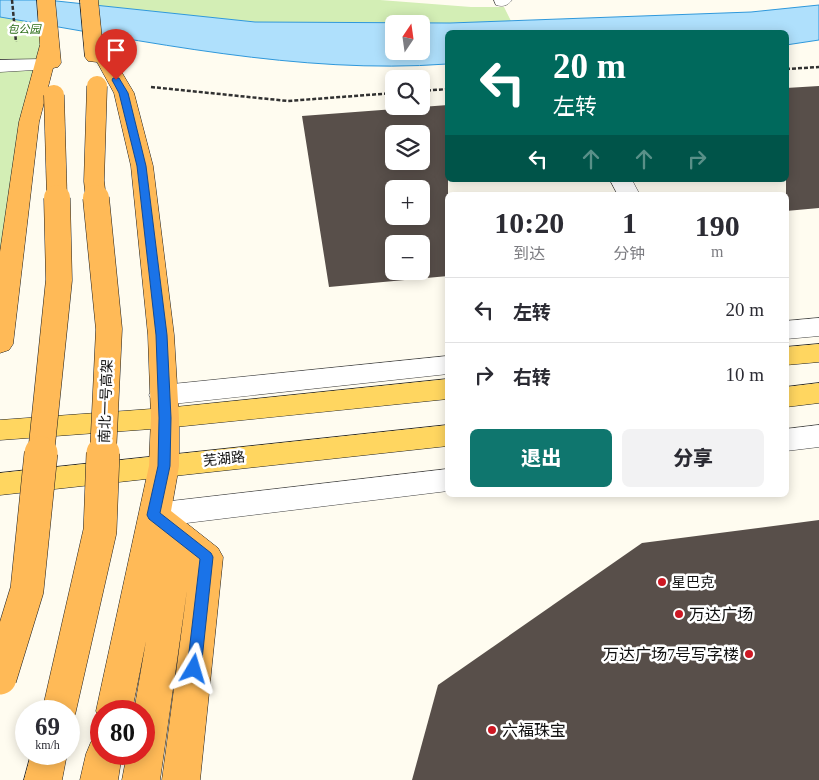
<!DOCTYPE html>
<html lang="zh">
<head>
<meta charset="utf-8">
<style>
	:root { --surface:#fff; --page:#f2f2f3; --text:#2b2b33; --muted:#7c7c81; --line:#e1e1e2; --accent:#0f766e }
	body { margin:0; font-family:"Times New Roman","Noto Sans SC",serif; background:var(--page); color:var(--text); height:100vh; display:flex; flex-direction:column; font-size:19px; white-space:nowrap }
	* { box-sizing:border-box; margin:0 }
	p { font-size:16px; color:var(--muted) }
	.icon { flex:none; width:28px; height:28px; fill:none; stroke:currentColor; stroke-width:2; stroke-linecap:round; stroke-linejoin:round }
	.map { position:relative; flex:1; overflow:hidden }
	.details { position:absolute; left:445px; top:192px; width:344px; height:305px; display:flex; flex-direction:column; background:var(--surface); border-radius:8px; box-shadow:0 2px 12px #0003 }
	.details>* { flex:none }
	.guide { position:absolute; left:445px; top:30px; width:344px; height:152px; border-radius:8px; box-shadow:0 2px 12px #0003; background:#00695c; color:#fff; overflow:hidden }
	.needle { width:32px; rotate:13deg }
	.fabs { position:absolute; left:385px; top:15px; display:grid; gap:10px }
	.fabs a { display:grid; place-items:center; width:45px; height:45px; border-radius:8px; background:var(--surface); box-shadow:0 2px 12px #0003; font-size:25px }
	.speed { position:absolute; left:15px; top:700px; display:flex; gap:10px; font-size:25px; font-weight:700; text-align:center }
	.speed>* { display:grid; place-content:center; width:65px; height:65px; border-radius:50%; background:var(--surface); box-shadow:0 2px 12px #0003; line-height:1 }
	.speed small { font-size:12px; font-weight:400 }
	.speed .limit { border:8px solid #d22; background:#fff; color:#111 }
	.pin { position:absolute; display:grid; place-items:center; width:42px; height:42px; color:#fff; margin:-51px -21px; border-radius:50% 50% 50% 0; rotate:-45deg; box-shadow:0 0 5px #0007 }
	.pin .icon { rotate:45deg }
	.me { position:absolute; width:55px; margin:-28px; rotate:7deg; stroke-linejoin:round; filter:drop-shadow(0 0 4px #0008) }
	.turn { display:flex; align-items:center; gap:18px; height:105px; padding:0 25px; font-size:22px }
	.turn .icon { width:65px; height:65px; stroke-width:2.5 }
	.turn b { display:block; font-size:35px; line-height:42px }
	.lanes { display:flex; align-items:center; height:48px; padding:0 25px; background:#0003; justify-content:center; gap:25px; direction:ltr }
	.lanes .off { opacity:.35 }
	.eta { display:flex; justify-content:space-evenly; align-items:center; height:85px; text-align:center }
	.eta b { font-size:30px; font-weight:800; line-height:35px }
	.button { display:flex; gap:10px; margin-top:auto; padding:10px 25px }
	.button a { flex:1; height:58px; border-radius:8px; background:var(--accent); color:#fff; font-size:20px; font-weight:800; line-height:58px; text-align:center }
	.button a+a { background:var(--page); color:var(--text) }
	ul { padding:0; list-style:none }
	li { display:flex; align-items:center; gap:15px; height:65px; padding:0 25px; border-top:1px solid var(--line) }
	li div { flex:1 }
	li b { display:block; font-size:19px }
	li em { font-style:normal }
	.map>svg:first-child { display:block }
	.green { fill:#d3eeb5 }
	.water { fill:#afe0fc; stroke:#2f98db; fill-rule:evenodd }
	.building { fill:#584f4a; fill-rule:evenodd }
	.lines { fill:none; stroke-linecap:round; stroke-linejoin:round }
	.minor-casing { stroke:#424242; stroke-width:1 }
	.primary-casing { stroke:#202020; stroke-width:1 }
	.trunk-casing { stroke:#202020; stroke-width:1 }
	.path { stroke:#313131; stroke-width:2.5; stroke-dasharray:4 2; stroke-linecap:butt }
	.minor { fill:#fff; fill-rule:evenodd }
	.primary { fill:#ffd660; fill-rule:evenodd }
	.trunk { fill:#ffba57; fill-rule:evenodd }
	.trunk-bridge-far2-casing { stroke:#202020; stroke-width:21; stroke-linecap:butt }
	.trunk-bridge-far1-casing { stroke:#202020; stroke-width:27; stroke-linecap:butt }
	.trunk-bridge-casing { stroke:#202020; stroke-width:34; stroke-linecap:butt }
	.trunk-bridge-far2 { stroke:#ffba57; stroke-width:20 }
	.trunk-bridge-far1 { stroke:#ffba57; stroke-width:26 }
	.trunk-bridge { stroke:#ffba57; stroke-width:33 }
	.route { fill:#1a73e8; stroke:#114b97 }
	.poi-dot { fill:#cd1823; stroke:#fff; stroke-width:2 }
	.labels { text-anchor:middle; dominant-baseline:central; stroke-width:5; stroke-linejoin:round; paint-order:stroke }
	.far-park-label { font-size:11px; font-style:italic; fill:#2b6d18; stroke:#fff }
	.street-label { font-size:14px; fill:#0f0f0f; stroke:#fff }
	.poi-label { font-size:14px; fill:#0f0f0f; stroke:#fff; text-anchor:start }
	.near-poi-label { font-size:16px; fill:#0f0f0f; stroke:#fff; text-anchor:start }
</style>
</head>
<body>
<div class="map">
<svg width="819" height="780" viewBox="0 0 819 780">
	<rect width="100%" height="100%" fill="#fffcf0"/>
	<g class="green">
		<polygon points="0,0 46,0 0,344"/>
		<polygon points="89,0 380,0 471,7 504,7 511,21 450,23 255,22 90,5"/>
	</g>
	<path class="water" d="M 0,0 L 47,0 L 255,22 L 450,23 L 751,12 L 819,5 L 819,40 L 786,45 L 786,32 L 448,32 L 447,64 C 301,75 145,41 0,17 ZM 394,24 L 421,24 L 421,51 L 394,51 Z"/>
	<g class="building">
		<polygon points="819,86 819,208 786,211 786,88"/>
		<path d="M 448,105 L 448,276 L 329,287 L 302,116 ZM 394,134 L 421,134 L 421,161 L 394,161 ZM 394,189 L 421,189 L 421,216 L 394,216 ZM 394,244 L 421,244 L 421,271 L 394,271 Z"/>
		<polygon points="819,520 819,780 412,780 438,685 642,543"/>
	</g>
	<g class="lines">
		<defs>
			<g id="minor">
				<path d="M 494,0 L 512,0 C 507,6 503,7 496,5 Z"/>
				<polygon points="44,59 51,61 54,65 51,69 0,72 0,60"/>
				<polygon points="610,180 632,180 640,195 618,195"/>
				<polygon points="819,318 819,336 786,339 786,321"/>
				<polygon points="448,356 448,374 163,405 153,402 149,395 153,388 163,385"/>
				<polygon points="819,425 819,447 786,451 786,429"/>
				<polygon points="448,469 448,491 154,527 143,524 139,515 143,506 154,503"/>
			</g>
			<g id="primary">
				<polygon points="819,344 819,362 786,365 786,347"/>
				<polygon points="448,379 448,399 165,428 0,440 0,420 165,408"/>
				<polygon points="819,383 819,403 786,407 786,387"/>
				<polygon points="448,425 448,446 0,495 0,473"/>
			</g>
			<g id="trunk">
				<polygon points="37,0 55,0 61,63 58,67 53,68 39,122 13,344 9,350 0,353 0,252 19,122 40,45"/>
				<polygon points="80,0 98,0 102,39 134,93 153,166 174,335 179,418 179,466 171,511 218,548 223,557 200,780 162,780 187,590 160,780 122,780 127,754 144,754 144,711 134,711 146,641 132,711 101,711 101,722 96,711 149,466 151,418 148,335 131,166 114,93 97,62 88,61 85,57"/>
				<polygon points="101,738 101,754 122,754 118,780 80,780 86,754 91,742"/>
				<polygon points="31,754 67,754 62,780 24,780"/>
			</g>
		</defs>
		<use href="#minor" class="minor-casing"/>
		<use href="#primary" class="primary-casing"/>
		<use href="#trunk" class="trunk-casing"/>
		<g class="path">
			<polyline points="12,0 16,42"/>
			<polyline points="786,69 819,67"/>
			<polyline points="151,87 288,101 394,93"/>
			<polyline points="421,91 448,89"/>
		</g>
		<use href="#minor" class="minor"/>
		<use href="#primary" class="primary"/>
		<use href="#trunk" class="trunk"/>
		<defs>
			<g id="trunk-bridge-far2">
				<polyline points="54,95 57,199"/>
				<polyline points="96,199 94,181 97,86"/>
			</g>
			<g id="trunk-bridge-far1">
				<polyline points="96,198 109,329 103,454"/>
				<polyline points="41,454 59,280 57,198"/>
			</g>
			<g id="trunk-bridge">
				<polyline points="0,678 27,590 41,453"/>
				<polyline points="59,711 100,531 103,453"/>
			</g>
		</defs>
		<use href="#trunk-bridge-far2" class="trunk-bridge-far2-casing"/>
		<use href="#trunk-bridge-far1" class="trunk-bridge-far1-casing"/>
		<use href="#trunk-bridge" class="trunk-bridge-casing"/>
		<use href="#trunk-bridge-far2" class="trunk-bridge-far2"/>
		<use href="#trunk-bridge-far1" class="trunk-bridge-far1"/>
		<use href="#trunk-bridge" class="trunk-bridge"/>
	</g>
	<polygon class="route" points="113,78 119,78 128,93 146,166 167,335 171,418 170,466 160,513 211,553 213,557 201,669 199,673 194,675 189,673 187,669 200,559 149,519 147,515 158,466 159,418 156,335 137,166 119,93 112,80"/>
	<g class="poi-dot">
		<circle cx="662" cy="582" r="5"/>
		<circle cx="679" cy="614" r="5"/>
		<circle cx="749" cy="654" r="5"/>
		<circle cx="492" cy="730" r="5"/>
	</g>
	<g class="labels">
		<g class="far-park-label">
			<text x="24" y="29">包公园</text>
		</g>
		<g class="street-label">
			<text transform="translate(106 401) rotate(-88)">南北一号高架</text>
			<text transform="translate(224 459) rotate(-6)">芜湖路</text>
		</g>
		<g class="poi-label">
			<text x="672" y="582">星巴克</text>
		</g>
		<g class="near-poi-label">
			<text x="689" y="614">万达广场</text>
			<text x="739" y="654" text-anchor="end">万达广场7号写字楼</text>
			<text x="502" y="730">六福珠宝</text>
		</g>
	</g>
</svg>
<div class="fabs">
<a><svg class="needle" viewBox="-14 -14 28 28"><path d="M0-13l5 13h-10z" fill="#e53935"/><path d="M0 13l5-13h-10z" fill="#7c7c81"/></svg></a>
<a><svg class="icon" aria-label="search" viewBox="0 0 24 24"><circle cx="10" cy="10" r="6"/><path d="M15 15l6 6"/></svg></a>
<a><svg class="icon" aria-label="layers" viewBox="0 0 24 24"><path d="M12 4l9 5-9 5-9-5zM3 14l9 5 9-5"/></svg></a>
<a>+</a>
<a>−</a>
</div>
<div class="speed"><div>69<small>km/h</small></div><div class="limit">80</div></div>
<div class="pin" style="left:116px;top:80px;background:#d93025"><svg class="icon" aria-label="arrive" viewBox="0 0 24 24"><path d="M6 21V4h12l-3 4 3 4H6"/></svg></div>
<svg class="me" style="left:194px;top:669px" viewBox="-20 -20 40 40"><path d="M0-17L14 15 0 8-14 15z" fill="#1a73e8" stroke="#fff" stroke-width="4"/></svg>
<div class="guide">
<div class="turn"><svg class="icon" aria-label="left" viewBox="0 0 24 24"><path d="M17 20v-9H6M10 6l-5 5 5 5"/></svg><div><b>20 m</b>左转</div></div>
<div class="lanes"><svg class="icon" aria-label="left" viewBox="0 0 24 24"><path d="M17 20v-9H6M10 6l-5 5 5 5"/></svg><svg class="icon off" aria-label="ahead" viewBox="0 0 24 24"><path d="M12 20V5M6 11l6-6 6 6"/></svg><svg class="icon off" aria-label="ahead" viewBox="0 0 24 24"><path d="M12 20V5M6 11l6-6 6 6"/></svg><svg class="icon off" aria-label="right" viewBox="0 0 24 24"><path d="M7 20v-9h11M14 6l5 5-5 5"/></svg></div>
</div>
<section class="details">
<div class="eta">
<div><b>10:20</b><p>到达</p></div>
<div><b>1</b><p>分钟</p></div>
<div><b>190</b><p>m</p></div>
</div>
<ul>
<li><svg class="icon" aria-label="left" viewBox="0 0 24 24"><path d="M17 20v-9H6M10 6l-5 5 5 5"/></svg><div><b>左转</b></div><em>20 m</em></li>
<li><svg class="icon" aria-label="right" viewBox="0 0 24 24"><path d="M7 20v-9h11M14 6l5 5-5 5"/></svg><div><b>右转</b></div><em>10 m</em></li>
</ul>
<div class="button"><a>退出</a><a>分享</a></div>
</section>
</div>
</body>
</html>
